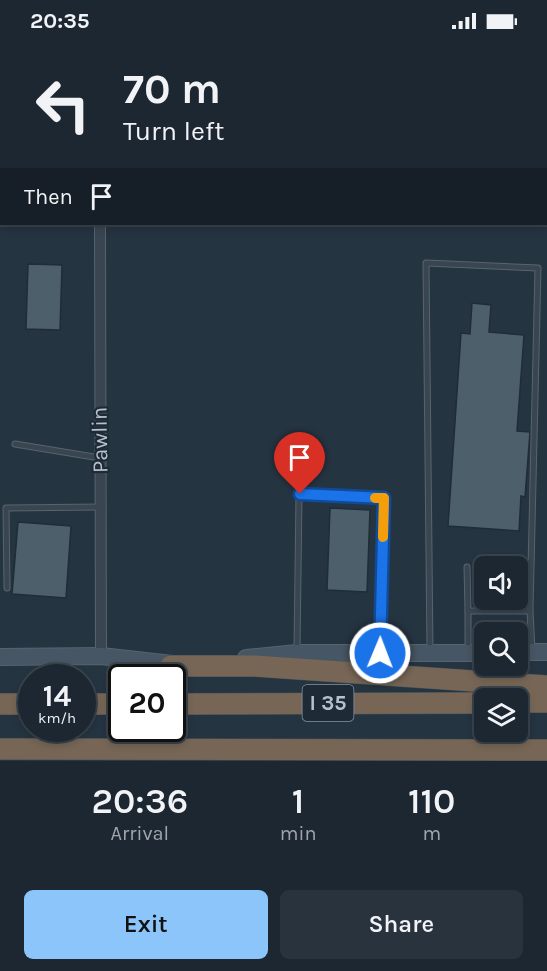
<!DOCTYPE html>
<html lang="en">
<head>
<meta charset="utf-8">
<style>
	:root { --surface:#1c2731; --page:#29333d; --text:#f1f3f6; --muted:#a0a5ab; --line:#3a444d; --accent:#8cc5fa }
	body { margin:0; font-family:Karla,sans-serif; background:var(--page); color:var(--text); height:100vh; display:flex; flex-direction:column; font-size:22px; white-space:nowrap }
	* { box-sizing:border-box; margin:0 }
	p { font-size:20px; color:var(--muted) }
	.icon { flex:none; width:33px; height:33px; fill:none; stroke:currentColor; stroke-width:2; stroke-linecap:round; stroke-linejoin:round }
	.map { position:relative; height:719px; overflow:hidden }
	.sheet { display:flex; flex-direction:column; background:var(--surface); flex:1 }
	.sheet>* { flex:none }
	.banner { position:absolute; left:0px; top:0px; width:548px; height:183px; box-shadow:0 3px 9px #0003,0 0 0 2px var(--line); background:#1c2731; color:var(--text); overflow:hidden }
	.fabs { position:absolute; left:474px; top:514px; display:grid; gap:12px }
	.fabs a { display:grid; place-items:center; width:54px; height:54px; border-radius:9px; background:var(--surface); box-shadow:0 3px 9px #0003,0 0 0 2px var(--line); font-size:30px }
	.speed { position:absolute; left:18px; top:622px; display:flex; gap:12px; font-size:30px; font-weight:700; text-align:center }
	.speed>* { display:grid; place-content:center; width:78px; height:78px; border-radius:50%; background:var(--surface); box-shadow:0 3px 9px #0003,0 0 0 2px var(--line); line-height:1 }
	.speed small { font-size:15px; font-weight:400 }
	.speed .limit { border:3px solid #111; border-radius:9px; background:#fff; color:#111 }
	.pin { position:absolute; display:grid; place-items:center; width:51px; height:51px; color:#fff; margin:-62px -26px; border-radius:50% 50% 50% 0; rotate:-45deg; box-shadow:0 0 6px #0007 }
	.pin .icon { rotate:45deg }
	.me { position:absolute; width:66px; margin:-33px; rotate:1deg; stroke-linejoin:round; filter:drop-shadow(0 0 4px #0008) }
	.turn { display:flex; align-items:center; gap:21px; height:126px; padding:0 24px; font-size:27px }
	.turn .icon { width:78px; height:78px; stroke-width:2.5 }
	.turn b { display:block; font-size:42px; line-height:51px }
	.then { display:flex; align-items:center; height:57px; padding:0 24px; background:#0003; gap:12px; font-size:22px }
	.eta { display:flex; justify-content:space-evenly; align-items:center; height:102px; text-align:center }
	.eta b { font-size:36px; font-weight:600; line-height:42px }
	.cta { display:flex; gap:12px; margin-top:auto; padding:12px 24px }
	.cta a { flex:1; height:69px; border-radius:9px; background:var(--accent); color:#111; font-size:24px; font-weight:600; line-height:69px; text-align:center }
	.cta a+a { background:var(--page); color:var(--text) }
	.status { display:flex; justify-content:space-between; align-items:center; height:42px; padding:0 30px; background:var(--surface); direction:ltr }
	.status svg { height:16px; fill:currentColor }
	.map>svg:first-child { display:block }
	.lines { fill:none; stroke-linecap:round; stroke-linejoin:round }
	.stream { stroke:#395368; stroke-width:4.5 }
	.building { fill:#4e5f6c; stroke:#202d38; stroke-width:1.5 }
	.lane-casing { stroke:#57646e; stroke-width:7 }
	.street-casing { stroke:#57646e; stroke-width:12 }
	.secondary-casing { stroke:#57646e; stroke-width:18 }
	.highway-casing { stroke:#44515b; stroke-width:22 }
	.lane { stroke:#394651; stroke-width:5 }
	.street { stroke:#394651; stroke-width:10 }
	.secondary { stroke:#475664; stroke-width:16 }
	.highway { stroke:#776656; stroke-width:21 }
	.route-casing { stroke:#114b97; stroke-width:15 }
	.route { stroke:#1a73e8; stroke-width:10 }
	.slow { stroke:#f59e0b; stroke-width:10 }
	.labels { text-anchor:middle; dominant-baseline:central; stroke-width:4.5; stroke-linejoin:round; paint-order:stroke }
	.shield { fill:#1e2b36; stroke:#88949e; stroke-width:1.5 }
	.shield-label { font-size:21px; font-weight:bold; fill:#b6c1cb }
	.street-label { font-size:22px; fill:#b6c1cb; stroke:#1e2b36 }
</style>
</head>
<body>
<div class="status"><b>20:35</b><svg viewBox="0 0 49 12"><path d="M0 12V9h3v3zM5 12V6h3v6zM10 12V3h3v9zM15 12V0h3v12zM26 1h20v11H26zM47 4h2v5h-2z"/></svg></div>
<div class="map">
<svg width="547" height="719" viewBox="0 0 547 719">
	<rect width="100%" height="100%" fill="#253441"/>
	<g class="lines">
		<g class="stream">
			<polyline points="82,2 83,0"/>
			<polyline points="0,107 2,105"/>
		</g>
	</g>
	<g class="building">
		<polygon points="530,0 547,0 547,70 546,2"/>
		<polygon points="28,222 62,223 60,288 26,287"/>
		<polygon points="472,261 491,263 489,290 524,293 517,389 530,390 525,455 521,454 519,489 448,484 461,291 470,292"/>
		<polygon points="330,466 370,468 367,550 327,548"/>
		<polygon points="18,480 71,484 66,556 12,552"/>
	</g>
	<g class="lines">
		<defs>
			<g id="lane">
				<polyline points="235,0 237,2"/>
				<polyline points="374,2 378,0"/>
				<polyline points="15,402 100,416"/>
				<polyline points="467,525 468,569 530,569"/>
				<polyline points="7,546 6,466 101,465"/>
				<polyline points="468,569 468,610"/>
				<polyline points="297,609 299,452 384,456 380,610"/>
				<polyline points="430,609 426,221 538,226 530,569 532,608"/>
			</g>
			<g id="street">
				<polyline points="214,2 216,0"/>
				<polyline points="100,182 101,614"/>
			</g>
			<g id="secondary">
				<polyline points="518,610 547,610"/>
				<polyline points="0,615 101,614 181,623"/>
				<polyline points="246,616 297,611 484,611"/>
			</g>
			<g id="highway">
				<polyline points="171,624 254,624 547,644"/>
				<polyline points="518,660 547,660"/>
				<polyline points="0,662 32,662"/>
				<polyline points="82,662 122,662"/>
				<polyline points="172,662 484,661"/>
				<polyline points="0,707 547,708"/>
			</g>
		</defs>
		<use href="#lane" class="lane-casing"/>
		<use href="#street" class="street-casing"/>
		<use href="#secondary" class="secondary-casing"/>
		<use href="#highway" class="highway-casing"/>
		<use href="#lane" class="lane"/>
		<use href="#street" class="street"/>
		<use href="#secondary" class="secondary"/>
		<use href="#highway" class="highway"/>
	</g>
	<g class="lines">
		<defs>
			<polyline id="route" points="300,452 384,456 380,611"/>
		</defs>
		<use href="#route" class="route-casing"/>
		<use href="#route" class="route"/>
		<polyline class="slow" points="375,456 384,456 383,495"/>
	</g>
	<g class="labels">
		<rect class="shield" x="302.5" y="643" width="51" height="36" rx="4.5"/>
		<g class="shield-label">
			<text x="328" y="661">I 35</text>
		</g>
		<g class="street-label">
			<text transform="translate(100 398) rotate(-91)">Pawlin</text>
		</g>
	</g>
</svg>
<div class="fabs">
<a><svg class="icon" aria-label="sound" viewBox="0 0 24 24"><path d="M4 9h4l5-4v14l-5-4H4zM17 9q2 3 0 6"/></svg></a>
<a><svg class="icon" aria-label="search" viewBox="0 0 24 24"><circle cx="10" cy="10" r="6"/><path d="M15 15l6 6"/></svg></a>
<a><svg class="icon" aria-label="layers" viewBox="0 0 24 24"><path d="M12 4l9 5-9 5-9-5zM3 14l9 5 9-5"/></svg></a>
</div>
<div class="speed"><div>14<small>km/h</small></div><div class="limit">20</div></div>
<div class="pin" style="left:300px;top:452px;background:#d93025"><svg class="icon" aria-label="arrive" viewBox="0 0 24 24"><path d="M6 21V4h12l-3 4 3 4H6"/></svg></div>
<svg class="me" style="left:380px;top:611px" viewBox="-20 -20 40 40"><circle r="17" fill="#1a73e8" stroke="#fff" stroke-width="3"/><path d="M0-11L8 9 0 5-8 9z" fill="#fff"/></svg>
<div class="banner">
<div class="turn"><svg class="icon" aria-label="left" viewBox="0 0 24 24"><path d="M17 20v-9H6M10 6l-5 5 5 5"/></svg><div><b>70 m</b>Turn left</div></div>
<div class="then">Then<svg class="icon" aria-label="arrive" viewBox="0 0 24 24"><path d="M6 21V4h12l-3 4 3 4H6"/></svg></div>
</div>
</div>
<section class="sheet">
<div class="eta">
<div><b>20:36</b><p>Arrival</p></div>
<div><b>1</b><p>min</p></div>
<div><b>110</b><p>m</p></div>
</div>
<div class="cta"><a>Exit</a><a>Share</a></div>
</section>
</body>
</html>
